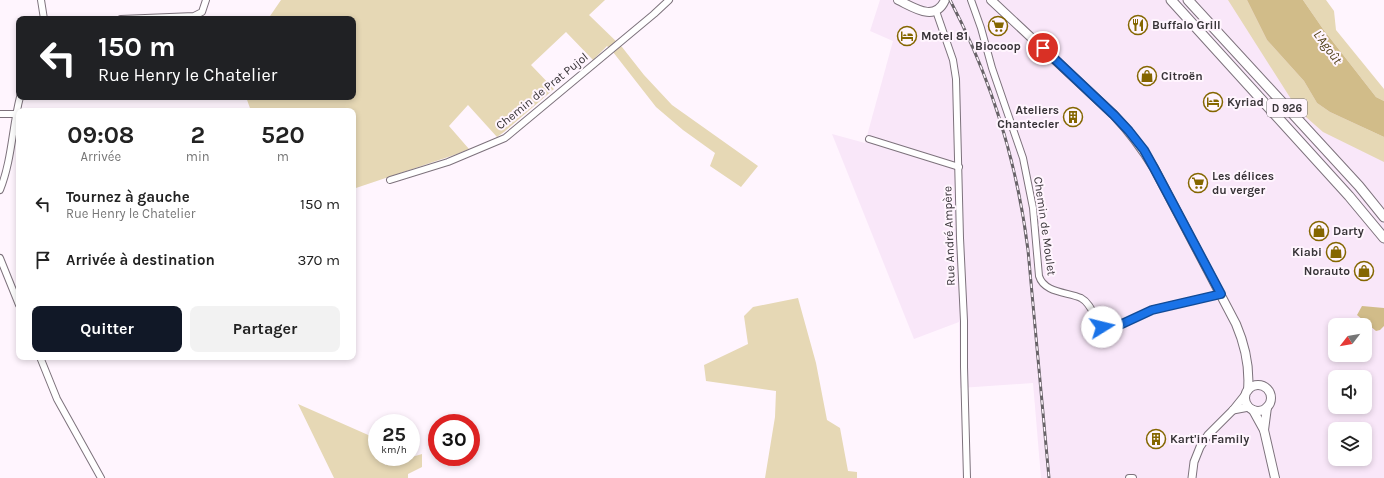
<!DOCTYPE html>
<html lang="fr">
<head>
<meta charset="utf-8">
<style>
	:root { --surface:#fff; --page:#f2f2f2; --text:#222; --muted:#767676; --accent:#111827 }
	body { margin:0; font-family:Karla,sans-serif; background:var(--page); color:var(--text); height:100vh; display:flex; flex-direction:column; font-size:15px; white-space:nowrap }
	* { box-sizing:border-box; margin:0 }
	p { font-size:13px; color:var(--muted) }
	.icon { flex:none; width:22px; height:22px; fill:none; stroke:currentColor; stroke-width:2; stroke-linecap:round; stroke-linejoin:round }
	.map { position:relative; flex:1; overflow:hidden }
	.drawer { position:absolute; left:16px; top:108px; width:340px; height:252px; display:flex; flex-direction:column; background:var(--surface); border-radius:8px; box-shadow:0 2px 6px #0003 }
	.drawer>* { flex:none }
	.top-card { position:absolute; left:16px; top:16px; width:340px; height:84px; border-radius:8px; box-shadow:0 2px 6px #0003; background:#202124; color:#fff; overflow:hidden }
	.needle { width:26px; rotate:239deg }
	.buttons { position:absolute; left:1328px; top:318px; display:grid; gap:8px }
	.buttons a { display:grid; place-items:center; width:44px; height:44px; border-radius:8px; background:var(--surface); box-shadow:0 2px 6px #0003; font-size:20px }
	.speed { position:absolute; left:368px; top:414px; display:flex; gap:8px; font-size:20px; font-weight:700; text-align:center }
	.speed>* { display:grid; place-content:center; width:52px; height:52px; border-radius:50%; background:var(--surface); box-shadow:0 2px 6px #0003; line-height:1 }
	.speed small { font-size:10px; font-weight:400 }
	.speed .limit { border:6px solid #d22; background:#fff; color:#111 }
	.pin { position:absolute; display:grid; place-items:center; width:34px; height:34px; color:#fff; margin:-17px; border:2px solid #fff; border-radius:50%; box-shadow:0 1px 4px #0007 }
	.me { position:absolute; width:44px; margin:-22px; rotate:81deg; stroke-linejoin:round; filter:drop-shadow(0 0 3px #0008) }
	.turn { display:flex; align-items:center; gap:14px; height:84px; padding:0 16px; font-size:18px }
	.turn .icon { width:52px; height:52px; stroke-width:2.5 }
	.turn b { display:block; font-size:28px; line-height:34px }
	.eta { display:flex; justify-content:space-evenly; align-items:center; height:68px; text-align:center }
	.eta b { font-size:24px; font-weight:700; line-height:28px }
	.button { display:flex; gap:8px; margin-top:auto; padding:8px 16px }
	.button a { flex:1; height:46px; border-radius:8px; background:var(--accent); color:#fff; font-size:16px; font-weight:700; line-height:46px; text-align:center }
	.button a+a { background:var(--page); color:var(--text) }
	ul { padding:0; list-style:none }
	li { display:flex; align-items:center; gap:12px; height:56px; padding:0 16px }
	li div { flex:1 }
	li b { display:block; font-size:15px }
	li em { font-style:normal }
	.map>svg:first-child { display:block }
	.built { fill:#f9e7f9; fill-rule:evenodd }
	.green { fill:#e6d8b5 }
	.water { fill:#d1bc89 }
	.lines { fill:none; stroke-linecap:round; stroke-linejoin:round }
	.minor-casing { stroke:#7d727c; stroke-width:8 }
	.tertiary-casing { stroke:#7d727c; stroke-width:9 }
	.secondary-casing { stroke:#7d727c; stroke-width:10 }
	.primary-casing { stroke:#7d727c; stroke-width:11 }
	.minor { stroke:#fff; stroke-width:6 }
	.tertiary { stroke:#fff; stroke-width:7 }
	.secondary { stroke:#fff; stroke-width:8 }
	.primary { stroke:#fff; stroke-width:9 }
	.rail-casing { stroke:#686368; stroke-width:3 }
	.rail { stroke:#fff5fe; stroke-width:1.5; stroke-dasharray:4.5; stroke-linecap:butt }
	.route-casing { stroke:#114b97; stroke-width:10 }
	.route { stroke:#1a73e8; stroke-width:7 }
	.labels { text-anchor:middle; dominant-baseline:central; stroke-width:4; stroke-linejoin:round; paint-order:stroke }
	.shield { fill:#fff5fe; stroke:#746e73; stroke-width:1 }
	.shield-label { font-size:11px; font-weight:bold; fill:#383438 }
	.poi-label { font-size:12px; font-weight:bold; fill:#383438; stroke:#fff5fe; text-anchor:start }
	.street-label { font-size:12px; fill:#383438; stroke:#fff5fe }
	.water-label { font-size:13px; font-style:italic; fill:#504018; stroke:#fff5fe }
</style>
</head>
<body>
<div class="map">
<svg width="1384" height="478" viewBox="0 0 1384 478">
	<rect width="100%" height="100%" fill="#fff5fe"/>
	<path class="built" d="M 880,0 L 943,0 L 947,7 L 950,0 L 1253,0 L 1384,151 L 1384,478 L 1041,478 L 1033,383 L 960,388 L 959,322 L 914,339 L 832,134 L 865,143 L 893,41 L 870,31 ZM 1335,325 L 1365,325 L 1365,355 L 1335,355 ZM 1335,377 L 1365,377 L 1365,407 L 1335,407 ZM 1335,429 L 1365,429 L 1365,459 L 1335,459 Z"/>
	<g class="green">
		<polygon points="281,0 605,0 589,15 622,47 644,75 672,105 758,166 741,187 710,166 715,153 683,130 656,107 613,52 607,46 593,60 566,32 531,65 554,89 504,132 497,137 468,105 449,126 469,149 457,154 353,189 353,111 251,111 246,97 353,97 353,19 268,19"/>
		<polygon points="1228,0 1247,0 1267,40 1304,81 1317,103 1330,112 1384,137 1384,162 1323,132 1298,110"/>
		<polygon points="1303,0 1326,0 1334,11 1336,30 1384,89 1384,101 1376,97 1323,29"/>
		<polygon points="798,298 816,363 827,420 840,428 848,471 857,472 857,478 765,478 775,417 776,391 706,381 704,365 748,344 744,316 753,307"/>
		<polygon points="298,404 375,438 377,444 377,457 382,457 385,465 422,454 422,467 408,474 408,478 334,478"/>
	</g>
	<g class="water">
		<polygon points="1247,0 1303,0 1323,29 1376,97 1384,101 1384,137 1330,112 1317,103 1304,81 1267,40"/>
		<polygon points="1362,306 1384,308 1384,326 1380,330 1376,331 1357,315"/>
	</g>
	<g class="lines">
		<defs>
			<g id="minor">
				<polyline points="41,0 44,19"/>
				<path d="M 971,0 L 981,28 L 992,68 L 1023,158 L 1033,208 L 1039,276 C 1044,293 1068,292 1081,298 C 1094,305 1095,325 1106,330 L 1111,329 L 1151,310 L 1221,294"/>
				<polyline points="936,11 953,60 956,79 960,238 964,321 964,367 967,478"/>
				<polyline points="121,19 194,16 202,12 206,0"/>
				<polyline points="0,114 15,114"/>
				<polyline points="869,139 959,167"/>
				<polyline points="390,180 448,162 505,138 654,14 669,0"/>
				<path d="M 0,190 C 12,160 12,128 20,97"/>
				<polyline points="0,258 19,305"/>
				<polyline points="40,357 57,399 101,478"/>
				<polyline points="1129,478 1133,478"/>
			</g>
			<g id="tertiary">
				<polyline points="1233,410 1249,407"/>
				<polyline points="1192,478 1194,462 1200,447 1208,435 1233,410 1245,395"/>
			</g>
			<g id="secondary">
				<path d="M 898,0 C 913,7 935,23 945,0"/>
				<path d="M 991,0 L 1114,115 C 1129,131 1142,148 1154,168 L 1236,324 C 1245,345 1250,366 1248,390"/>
				<circle cx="1258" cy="398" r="13"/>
				<polyline points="1253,410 1264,430 1275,478"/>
				<polyline points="1264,430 1267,407"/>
			</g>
			<g id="primary">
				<polyline points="1171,0 1349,196 1384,238"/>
				<polyline points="1188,0 1359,186 1384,217"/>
			</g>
		</defs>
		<use href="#minor" class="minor-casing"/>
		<use href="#tertiary" class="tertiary-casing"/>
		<use href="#secondary" class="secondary-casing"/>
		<use href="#primary" class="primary-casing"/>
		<use href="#minor" class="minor"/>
		<use href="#tertiary" class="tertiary"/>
		<use href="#secondary" class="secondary"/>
		<use href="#primary" class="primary"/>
		<defs>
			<path id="rail" d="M 950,0 C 991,78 1017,162 1028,250 L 1049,478"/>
		</defs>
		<use href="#rail" class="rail-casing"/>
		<use href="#rail" class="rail"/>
	</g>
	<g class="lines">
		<defs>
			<polyline id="route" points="1043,48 1114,115 1129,131 1144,150 1154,168 1221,294 1152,310 1111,329 1106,330 1102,327"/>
		</defs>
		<use href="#route" class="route-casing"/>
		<use href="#route" class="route"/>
	</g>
	<defs>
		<symbol id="restaurant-ring" viewBox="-11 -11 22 22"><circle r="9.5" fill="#fff5fe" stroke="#846600" stroke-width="1.5"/><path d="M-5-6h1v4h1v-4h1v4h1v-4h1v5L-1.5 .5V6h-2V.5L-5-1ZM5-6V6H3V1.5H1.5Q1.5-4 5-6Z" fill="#846600"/></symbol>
		<symbol id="supermarket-ring" viewBox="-11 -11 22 22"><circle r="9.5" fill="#fff5fe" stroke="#846600" stroke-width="1.5"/><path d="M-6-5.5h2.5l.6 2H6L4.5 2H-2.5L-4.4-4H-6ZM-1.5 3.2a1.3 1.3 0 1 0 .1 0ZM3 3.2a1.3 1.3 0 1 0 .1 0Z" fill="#846600"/></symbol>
		<symbol id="hotel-ring" viewBox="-11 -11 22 22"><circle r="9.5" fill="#fff5fe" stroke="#846600" stroke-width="1.5"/><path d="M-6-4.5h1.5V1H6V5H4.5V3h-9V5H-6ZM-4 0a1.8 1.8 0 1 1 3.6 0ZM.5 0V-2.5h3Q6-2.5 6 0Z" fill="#846600"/></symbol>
		<symbol id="shop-ring" viewBox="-11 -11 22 22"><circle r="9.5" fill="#fff5fe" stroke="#846600" stroke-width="1.5"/><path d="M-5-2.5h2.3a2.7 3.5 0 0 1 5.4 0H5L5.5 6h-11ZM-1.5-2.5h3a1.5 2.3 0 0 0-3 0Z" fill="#846600"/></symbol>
		<symbol id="building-ring" viewBox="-11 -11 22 22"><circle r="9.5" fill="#fff5fe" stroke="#846600" stroke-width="1.5"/><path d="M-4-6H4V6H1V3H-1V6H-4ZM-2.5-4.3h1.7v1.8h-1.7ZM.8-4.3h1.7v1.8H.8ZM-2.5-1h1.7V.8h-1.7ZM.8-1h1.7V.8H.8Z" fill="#846600"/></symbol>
	</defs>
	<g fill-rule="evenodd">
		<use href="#restaurant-ring" x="1127" y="14" width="22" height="22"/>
		<use href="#supermarket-ring" x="987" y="15" width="22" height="22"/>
		<use href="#hotel-ring" x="896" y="25" width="22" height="22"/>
		<use href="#shop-ring" x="1136" y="65" width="22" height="22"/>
		<use href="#hotel-ring" x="1202" y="91" width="22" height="22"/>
		<use href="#building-ring" x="1062" y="106" width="22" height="22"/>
		<use href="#supermarket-ring" x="1187" y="172" width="22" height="22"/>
		<use href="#shop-ring" x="1308" y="220" width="22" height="22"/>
		<use href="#shop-ring" x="1325" y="241" width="22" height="22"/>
		<use href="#shop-ring" x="1353" y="260" width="22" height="22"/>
		<use href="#building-ring" x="1145" y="428" width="22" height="22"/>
	</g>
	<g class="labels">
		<rect class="shield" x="1267" y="99" width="40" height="18" rx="3"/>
		<g class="shield-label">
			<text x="1287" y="108">D 926</text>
		</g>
		<g class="poi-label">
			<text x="1152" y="25">Buffalo Grill</text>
			<text x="921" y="36">Motel 81</text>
			<text x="998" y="46" text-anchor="middle">Biocoop</text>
			<text x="1161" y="76">Citroën</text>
			<text x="1227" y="102">Kyriad</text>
			<text x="1059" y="110" text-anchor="end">Ateliers<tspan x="1059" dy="14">Chantecler</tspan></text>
			<text x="1212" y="176">Les délices<tspan x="1212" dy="14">du verger</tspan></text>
			<text x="1333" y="231">Darty</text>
			<text x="1322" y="252" text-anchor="end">Kiabi</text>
			<text x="1350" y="271" text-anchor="end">Norauto</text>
			<text x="1170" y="439">Kart'in Family</text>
		</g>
		<g class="street-label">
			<text transform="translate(542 91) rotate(-39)">Chemin de Prat Pujol</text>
			<text transform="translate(1045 226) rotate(82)">Chemin de Moulet</text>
			<text transform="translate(949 236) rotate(-92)">Rue André Ampère</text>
		</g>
		<g class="water-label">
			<text transform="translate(1328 47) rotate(54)">L'Agoût</text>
		</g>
	</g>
</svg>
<div class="buttons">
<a><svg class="needle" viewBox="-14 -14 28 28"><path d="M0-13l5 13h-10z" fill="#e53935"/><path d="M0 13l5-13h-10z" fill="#767676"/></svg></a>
<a><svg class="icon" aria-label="sound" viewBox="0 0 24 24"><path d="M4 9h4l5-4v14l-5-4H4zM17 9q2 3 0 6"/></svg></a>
<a><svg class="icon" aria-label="layers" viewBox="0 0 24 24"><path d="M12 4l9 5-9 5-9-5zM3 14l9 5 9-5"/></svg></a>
</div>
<div class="speed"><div>25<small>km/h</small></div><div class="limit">30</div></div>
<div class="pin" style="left:1043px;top:48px;background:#d93025"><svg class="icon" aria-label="arrive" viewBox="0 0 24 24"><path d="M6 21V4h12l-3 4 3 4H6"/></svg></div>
<svg class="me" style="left:1102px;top:327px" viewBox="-20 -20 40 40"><circle r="19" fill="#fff"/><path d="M0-13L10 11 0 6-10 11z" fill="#1a73e8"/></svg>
<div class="top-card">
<div class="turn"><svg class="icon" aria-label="left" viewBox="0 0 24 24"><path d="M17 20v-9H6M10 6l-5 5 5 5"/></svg><div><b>150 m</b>Rue Henry le Chatelier</div></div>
</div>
<section class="drawer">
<div class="eta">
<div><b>09:08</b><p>Arrivée</p></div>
<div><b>2</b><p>min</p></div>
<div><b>520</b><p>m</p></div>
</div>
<ul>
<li><svg class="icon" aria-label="left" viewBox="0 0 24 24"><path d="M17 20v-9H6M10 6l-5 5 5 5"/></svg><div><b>Tournez à gauche</b><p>Rue Henry le Chatelier</p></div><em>150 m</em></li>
<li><svg class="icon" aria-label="arrive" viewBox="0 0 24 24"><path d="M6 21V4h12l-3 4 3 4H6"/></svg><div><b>Arrivée à destination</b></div><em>370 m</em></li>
</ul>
<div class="button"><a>Quitter</a><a>Partager</a></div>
</section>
</div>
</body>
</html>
